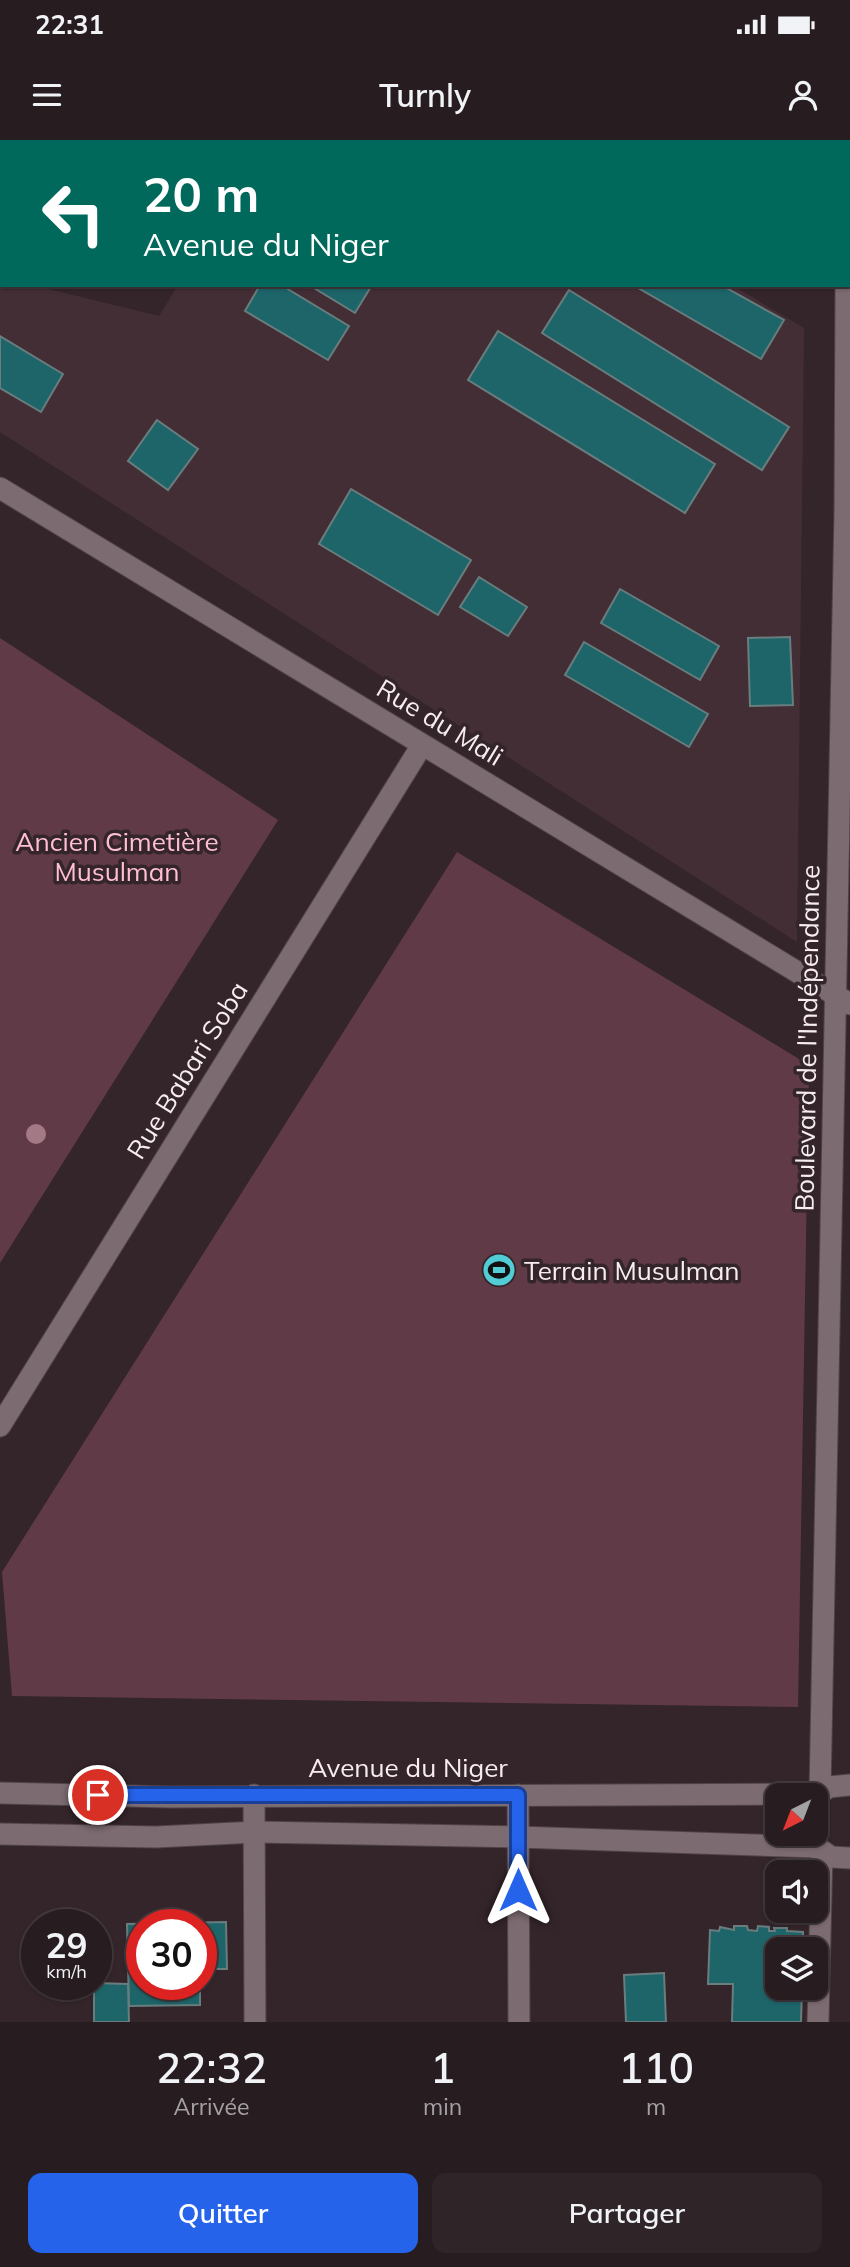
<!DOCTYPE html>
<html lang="fr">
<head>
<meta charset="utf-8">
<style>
	:root { --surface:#271c20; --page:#2f2529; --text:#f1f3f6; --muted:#a4a1a5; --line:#433a3e; --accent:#2563eb }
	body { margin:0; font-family:Mulish,sans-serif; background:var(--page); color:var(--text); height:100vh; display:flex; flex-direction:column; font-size:26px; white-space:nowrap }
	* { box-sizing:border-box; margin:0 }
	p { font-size:23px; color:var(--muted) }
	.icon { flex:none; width:38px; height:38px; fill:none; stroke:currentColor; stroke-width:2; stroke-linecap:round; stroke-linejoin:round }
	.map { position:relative; height:1882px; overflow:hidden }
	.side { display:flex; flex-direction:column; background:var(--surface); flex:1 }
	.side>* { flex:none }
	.top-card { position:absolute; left:0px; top:0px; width:850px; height:147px; box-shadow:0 2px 5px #0004,0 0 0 2px var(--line); background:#00695c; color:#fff; overflow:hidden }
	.needle { width:46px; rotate:222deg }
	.tools { position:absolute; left:765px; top:1643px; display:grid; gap:14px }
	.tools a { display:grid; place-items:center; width:63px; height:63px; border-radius:14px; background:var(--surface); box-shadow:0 2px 5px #0004,0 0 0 2px var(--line); font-size:35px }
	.speed { position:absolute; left:21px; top:1769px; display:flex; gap:14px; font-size:35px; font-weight:700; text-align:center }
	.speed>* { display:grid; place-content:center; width:91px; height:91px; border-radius:50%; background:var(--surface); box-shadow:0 2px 5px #0004,0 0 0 2px var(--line); line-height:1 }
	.speed small { font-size:18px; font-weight:400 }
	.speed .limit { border:10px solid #d22; background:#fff; color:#111 }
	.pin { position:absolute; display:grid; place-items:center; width:60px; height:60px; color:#fff; margin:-30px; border:4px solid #fff; border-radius:50%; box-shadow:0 2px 7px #0007 }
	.me { position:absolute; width:77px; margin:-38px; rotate:0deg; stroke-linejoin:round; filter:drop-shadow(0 0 5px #0008) }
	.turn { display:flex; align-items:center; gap:24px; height:147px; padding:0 28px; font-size:32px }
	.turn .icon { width:91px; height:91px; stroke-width:2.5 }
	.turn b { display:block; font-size:49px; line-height:60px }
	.eta { display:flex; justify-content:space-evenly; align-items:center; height:119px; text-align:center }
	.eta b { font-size:42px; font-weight:600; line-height:49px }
	.primary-button { display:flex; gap:14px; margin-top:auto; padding:14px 28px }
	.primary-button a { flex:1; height:80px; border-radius:14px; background:var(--accent); color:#fff; font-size:28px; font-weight:600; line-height:80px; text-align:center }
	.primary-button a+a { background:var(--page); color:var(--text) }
	.status { display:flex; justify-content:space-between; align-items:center; height:49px; padding:0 35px; background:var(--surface); direction:ltr }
	.status svg { height:19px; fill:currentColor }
	header { display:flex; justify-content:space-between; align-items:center; height:91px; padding:0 28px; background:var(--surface); font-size:32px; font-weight:600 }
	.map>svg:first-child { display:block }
	.built { fill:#432e35 }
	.green { fill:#603b47 }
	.building { fill:#1e656a; stroke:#697d7e; stroke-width:2 }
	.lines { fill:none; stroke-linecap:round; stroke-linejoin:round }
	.street-casing { stroke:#504448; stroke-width:23 }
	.secondary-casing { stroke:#504448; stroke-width:23 }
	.street { stroke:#7c6b70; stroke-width:21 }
	.secondary { stroke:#7c6b70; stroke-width:21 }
	.tree { fill:#a47986 }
	.route-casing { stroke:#184099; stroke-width:18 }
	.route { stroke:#2563eb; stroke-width:12 }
	.labels { text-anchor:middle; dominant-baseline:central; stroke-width:7; stroke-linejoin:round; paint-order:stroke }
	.street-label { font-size:26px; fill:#f7edf0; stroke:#34252a }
	.park-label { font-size:26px; fill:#ffbed2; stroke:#34252a }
	.poi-label { font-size:26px; fill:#f7edf0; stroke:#34252a; text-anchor:start }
</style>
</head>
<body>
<div class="status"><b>22:31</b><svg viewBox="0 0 49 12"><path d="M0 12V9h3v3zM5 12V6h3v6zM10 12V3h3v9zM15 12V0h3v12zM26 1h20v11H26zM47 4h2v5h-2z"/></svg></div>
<header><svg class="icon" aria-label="menu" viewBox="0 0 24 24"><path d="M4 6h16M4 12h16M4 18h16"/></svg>Turnly<svg class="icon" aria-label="person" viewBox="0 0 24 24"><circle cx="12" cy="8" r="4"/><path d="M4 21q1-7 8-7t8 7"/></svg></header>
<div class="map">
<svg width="850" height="1882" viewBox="0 0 850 1882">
	<rect width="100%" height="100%" fill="#34252a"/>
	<g class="built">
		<polygon points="266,0 491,0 494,2 265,2"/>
		<polygon points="0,137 2,145 32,145 159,176 178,145 732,145 804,188 797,802 0,292"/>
	</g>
	<g class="green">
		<polygon points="0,0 66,0 2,2 2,78"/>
		<polygon points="0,498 278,680 0,1123"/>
		<polygon points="457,712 809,925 798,1567 12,1556 2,1432"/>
	</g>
	<g class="building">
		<polygon points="373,0 458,0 456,2"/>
		<polygon points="605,0 671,0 675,2 604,2"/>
		<polygon points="260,145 281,145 349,186 328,220 245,171"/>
		<polygon points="309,145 372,145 355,173"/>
		<polygon points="633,145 721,145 784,180 761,219"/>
		<polygon points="569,150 789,287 762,330 542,193"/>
		<polygon points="498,191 715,324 685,373 468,240"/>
		<polygon points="0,196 63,234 41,272 0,248"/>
		<polygon points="157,280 198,309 168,350 128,321"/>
		<polygon points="351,349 471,420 438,475 319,404"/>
		<polygon points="479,437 527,467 508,496 460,467"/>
		<polygon points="620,449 719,506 700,540 601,483"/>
		<polygon points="790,497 793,565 750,566 748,498"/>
		<polygon points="584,502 708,574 689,607 565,535"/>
		<polygon points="226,1782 227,1829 201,1829 201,1785 142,1785 142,1844 200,1844 200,1865 129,1866 127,1784"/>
		<polygon points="734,1786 747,1786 748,1790 757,1791 758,1786 769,1787 769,1791 775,1791 774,1788 787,1788 787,1791 803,1792 803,1810 777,1810 777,1848 802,1848 801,1882 732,1882 733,1844 708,1844 710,1790 719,1791 720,1787 734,1790"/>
		<polygon points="664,1833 666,1882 626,1882 624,1835"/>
		<polygon points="96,1843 128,1844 129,1882 94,1882 94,1844"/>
	</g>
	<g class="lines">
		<defs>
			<g id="street">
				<polyline points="0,348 850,864"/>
				<polyline points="0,1286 422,605"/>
				<polyline points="254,1655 255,1882"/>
				<polyline points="518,1655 519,1882"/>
			</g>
			<g id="secondary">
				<polyline points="847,2 847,0"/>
				<polyline points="820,1652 845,370 846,145"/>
				<polyline points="0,1653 171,1657 817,1654"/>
				<polyline points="816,1656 829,1647 850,1645"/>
				<polyline points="0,1694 156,1697 256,1692 518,1697 816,1707"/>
				<polyline points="814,1705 831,1717 850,1718"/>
				<polyline points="818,1882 822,1712"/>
			</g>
		</defs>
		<use href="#street" class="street-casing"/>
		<use href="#secondary" class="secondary-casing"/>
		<use href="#street" class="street"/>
		<use href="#secondary" class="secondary"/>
	</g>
	<circle class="tree" cx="36" cy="994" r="10"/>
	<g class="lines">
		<defs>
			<polyline id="route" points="98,1655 518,1655 518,1750"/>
		</defs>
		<use href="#route" class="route-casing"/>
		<use href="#route" class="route"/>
	</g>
	<defs>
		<symbol id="stadium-disc" viewBox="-11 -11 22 22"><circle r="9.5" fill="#52ccd5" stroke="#34252a"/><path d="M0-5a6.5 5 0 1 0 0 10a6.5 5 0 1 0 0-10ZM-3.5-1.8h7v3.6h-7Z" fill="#111"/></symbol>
	</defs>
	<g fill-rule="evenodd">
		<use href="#stadium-disc" x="480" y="1111" width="38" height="38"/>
	</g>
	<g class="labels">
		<g class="street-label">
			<text transform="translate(440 582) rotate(31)">Rue du Mali</text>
			<text transform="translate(807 898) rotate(-89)">Boulevard de l'Indépendance</text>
			<text transform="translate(187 930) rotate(-58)">Rue Babari Soba</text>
			<text x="408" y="1627">Avenue du Niger</text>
		</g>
		<g class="park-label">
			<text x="117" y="701">Ancien Cimetière<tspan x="117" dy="30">Musulman</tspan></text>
		</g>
		<g class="poi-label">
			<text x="524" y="1130">Terrain Musulman</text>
		</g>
	</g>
</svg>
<div class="tools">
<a><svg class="needle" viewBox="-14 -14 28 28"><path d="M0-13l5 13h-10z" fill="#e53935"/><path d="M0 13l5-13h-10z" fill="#a4a1a5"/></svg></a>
<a><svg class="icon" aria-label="sound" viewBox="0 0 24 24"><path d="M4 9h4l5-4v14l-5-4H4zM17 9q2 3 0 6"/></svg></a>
<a><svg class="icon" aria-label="layers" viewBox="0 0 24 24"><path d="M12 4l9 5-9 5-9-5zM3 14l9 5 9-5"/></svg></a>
</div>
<div class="speed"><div>29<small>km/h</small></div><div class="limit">30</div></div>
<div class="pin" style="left:98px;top:1655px;background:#d93025"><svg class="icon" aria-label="arrive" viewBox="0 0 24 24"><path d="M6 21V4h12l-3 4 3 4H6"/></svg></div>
<svg class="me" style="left:518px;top:1750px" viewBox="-20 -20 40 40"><path d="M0-17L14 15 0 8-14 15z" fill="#2563eb" stroke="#fff" stroke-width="4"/></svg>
<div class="top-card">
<div class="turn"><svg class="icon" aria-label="left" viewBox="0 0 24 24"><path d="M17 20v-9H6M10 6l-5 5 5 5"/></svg><div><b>20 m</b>Avenue du Niger</div></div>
</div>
</div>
<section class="side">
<div class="eta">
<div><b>22:32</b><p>Arrivée</p></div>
<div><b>1</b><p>min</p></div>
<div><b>110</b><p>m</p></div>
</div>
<div class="primary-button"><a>Quitter</a><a>Partager</a></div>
</section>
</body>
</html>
